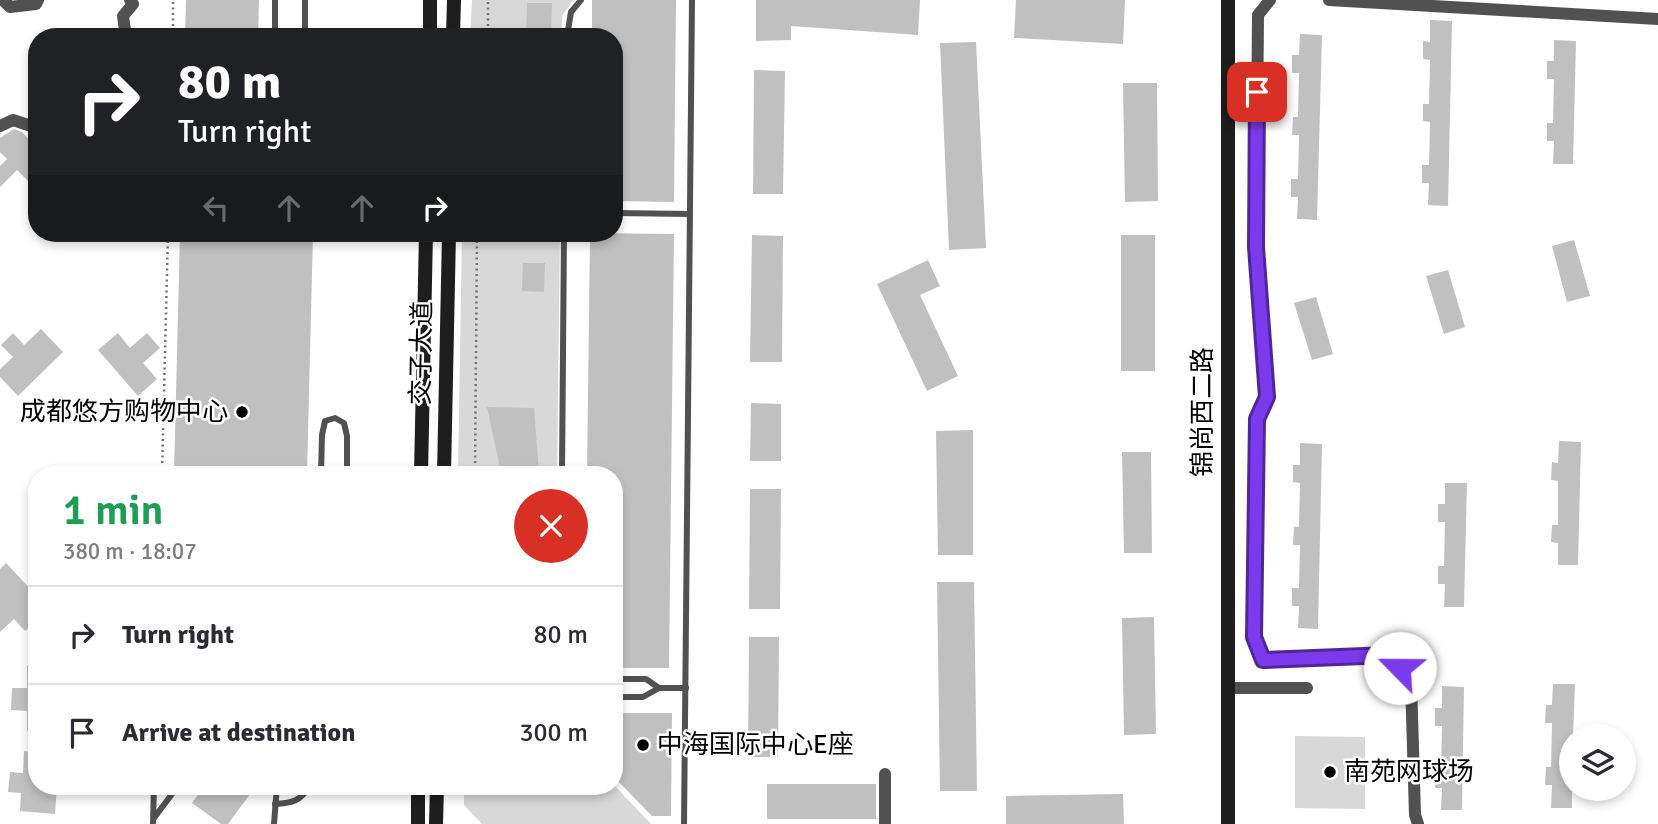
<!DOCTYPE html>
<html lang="en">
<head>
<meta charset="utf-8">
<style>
	:root { --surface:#fff; --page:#f7f7f7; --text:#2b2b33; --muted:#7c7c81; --line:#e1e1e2 }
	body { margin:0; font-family:Signika,"Noto Sans SC",sans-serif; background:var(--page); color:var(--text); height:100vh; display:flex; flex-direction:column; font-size:26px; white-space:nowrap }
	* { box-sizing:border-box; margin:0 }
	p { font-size:23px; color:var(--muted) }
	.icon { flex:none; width:38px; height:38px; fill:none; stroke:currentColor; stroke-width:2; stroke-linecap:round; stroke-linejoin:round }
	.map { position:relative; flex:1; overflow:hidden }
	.side { position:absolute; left:28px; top:466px; width:595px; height:329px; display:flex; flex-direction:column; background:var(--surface); border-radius:28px; box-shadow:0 4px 10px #0003 }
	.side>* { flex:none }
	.hud { position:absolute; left:28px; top:28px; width:595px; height:214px; border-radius:28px; box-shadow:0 4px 10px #0003; background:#202124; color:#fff; overflow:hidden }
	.tools { position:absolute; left:1559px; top:724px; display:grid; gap:14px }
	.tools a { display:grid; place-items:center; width:77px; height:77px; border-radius:50%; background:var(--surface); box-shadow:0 4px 10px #0003; font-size:35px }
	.pin { position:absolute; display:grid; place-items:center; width:60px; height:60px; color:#fff; margin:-30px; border-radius:14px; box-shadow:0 4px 10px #0006 }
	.me { position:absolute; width:77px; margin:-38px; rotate:293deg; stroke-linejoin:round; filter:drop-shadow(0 0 5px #0008) }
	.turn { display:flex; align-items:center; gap:24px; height:147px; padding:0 35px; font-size:32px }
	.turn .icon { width:91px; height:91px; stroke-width:2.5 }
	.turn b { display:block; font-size:49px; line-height:60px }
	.lanes { display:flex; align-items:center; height:66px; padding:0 35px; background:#0003; justify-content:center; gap:35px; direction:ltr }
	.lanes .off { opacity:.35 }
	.round { display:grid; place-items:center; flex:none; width:74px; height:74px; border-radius:37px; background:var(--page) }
	.headline { display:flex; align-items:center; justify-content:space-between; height:119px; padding:0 35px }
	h1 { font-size:42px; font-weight:600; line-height:52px; color:#1e9e55 }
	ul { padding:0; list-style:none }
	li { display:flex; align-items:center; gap:21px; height:98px; padding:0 35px; border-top:2px solid var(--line) }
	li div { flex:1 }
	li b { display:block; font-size:26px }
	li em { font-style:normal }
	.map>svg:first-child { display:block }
	.green { fill:#d8d8d8 }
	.building { fill:#c0c0c0 }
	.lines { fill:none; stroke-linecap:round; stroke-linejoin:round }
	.path { stroke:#737373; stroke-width:2.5; stroke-dasharray:2 3.5; stroke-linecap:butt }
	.lane { stroke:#515151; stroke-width:6 }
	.street { stroke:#515151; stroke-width:12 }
	.secondary { stroke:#1e1e1e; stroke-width:14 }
	.route-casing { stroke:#51269a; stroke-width:18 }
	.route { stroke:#7c3aed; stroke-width:12 }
	.poi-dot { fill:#000; stroke:#fff; stroke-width:2.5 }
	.labels { text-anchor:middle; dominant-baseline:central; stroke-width:5; stroke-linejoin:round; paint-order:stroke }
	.street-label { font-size:26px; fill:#000; stroke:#fff }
	.poi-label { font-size:26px; fill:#000; stroke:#fff; text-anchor:start }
</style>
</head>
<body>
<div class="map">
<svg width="1658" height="824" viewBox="0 0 1658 824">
	<rect width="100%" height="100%" fill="#fff"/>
	<g class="green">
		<polygon points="472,0 573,0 562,16 562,37 470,37"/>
		<polygon points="462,233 560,233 557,474 458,474"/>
		<polygon points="1295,736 1365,737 1365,809 1295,808"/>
		<polygon points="614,785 651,824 482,824 464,805 464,786"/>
	</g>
	<g class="building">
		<polygon points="186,0 259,0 258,37 185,37"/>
		<polygon points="592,0 676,0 674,202 614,201 614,37 592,37"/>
		<polygon points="756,0 920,0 918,35 791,26 791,40 756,41"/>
		<polygon points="1016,0 1125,0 1123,44 1014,38"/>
		<polygon points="527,3 552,3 551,37 526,37"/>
		<polygon points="1430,20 1452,21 1448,206 1428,205 1429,183 1422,183 1422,165 1429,165 1430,122 1423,121 1423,104 1429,104 1430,60 1423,59 1423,41 1430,42"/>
		<polygon points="1300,34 1322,35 1317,220 1297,219 1298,197 1291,197 1291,179 1298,179 1299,135 1292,135 1293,117 1298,117 1299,73 1292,73 1292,55 1299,55"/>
		<polygon points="1554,40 1576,41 1573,164 1553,164 1554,141 1547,141 1547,123 1553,123 1554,79 1547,79 1547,61 1554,61"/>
		<polygon points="976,42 986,248 949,250 940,43"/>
		<polygon points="754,70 785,71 783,194 753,194"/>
		<polygon points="1123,83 1157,83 1158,201 1125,202"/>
		<polygon points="14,129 22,132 37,148 37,190 17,170 0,187 0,166 7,159 0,152 0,138"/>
		<polygon points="180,233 313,233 307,474 174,474"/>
		<polygon points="590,233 674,234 669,668 614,668 614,474 587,474"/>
		<polygon points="752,235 783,236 782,362 750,362"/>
		<rect x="1121" y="235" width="34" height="136"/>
		<polygon points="1574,240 1590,296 1567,302 1552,246"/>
		<polygon points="928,260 940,286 920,295 958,376 927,391 877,284"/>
		<polygon points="523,263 545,263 544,292 522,291"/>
		<polygon points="1448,270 1465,327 1444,334 1426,276"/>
		<polygon points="1316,297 1333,354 1312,360 1294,303"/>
		<polygon points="41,329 63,352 18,396 0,377 0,369 13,357 1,345 13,333 24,345"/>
		<polygon points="118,333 130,348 147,333 160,348 143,363 157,379 138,396 98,350"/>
		<polygon points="751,403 781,404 781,461 750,461"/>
		<polygon points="487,407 534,408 539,474 501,473"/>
		<polygon points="973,430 973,555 938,555 936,431"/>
		<polygon points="1559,441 1581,442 1578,565 1558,565 1558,543 1551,542 1552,525 1558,525 1558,481 1551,480 1552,462 1558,463"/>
		<polygon points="1300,443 1322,444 1318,629 1298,628 1299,606 1292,606 1292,588 1299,588 1300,545 1293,545 1294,527 1299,527 1300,483 1293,482 1293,465 1300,465"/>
		<polygon points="1122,452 1151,452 1152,553 1124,553"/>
		<polygon points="1445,483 1467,483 1464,607 1444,607 1445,584 1438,584 1438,566 1444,566 1445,522 1438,522 1438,504 1445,504"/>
		<polygon points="750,489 781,489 780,609 749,609"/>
		<polygon points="6,563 37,596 37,621 25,631 14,619 0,632 0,569"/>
		<polygon points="937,582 974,582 977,791 940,791"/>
		<polygon points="1154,617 1156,734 1124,735 1122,618"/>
		<polygon points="749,637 779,637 778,757 748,757"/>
		<polygon points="27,665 37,666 37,731 27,731 27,711 11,710 12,688 27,688"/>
		<polygon points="1553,684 1575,684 1573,737 1572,737 1572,808 1551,808 1552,785 1545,785 1546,767 1551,767 1552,723 1545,723 1546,705 1552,705"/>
		<polygon points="1442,686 1464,687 1462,810 1441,810 1442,788 1435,788 1436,770 1441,770 1442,726 1435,726 1435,708 1442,708"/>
		<polygon points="614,713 672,713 671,816 652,816 614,777"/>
		<polygon points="24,751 37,752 37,786 57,786 55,814 20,811 21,793 8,792 10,772 23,773"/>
		<rect x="767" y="784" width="109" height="35"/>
		<polygon points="204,786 256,786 228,824 221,824 192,803"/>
		<polygon points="1123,794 1124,824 1006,824 1006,796"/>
	</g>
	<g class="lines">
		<g class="path">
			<polyline points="173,37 173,0"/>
			<polyline points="488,37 488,0"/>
			<polyline points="162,474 168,233"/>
			<polyline points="475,474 477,233"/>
		</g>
		<g class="lane">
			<polyline points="275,0 275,31 277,37"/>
			<polyline points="301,37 305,32 305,0"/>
			<polyline points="567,37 571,12 581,0"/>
			<polyline points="614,213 690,214"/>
			<polyline points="321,474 322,435 325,421 335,418 344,423 347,436 347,474"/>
			<polyline points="562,474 564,233"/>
			<polyline points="614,679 646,679 659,688 643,697 614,697"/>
			<polyline points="659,688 686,688"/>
			<path d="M 275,804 C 293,803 300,801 310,786"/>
			<polyline points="154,818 178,786"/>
			<polyline points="153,824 154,786"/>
			<polyline points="274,824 277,786"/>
			<polyline points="684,824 692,0"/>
		</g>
		<g class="street">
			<polyline points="3,0 10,7 36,4 38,0"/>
			<polyline points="1270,0 1258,15 1256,247 1267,397 1257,419 1254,637 1263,660 1389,655 1411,681 1415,815 1418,824"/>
			<polyline points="1329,0 1658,19"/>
			<polyline points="126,37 123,16 133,4 130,0"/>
			<polyline points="0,126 13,120 37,128"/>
			<polyline points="1228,688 1307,688"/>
			<polyline points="885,824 885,774"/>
		</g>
		<g class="secondary">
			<polyline points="1228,0 1228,824"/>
			<polyline points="430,37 430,0"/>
			<polyline points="453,37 454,0"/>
			<polyline points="421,474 426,233"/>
			<polyline points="444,474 449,233"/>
			<polyline points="418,824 418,786"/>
			<polyline points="436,824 437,786"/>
		</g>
	</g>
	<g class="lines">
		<defs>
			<polyline id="route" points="1257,92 1256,247 1267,397 1257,419 1254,637 1263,660 1389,655 1400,668"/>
		</defs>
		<use href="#route" class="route-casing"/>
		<use href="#route" class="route"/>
	</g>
	<g class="poi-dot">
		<circle cx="242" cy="412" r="7"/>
		<circle cx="643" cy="745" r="7"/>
		<circle cx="1330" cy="772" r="7"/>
	</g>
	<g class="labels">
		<g class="street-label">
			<text transform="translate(422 353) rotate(-89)">交子大道</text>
			<text transform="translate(1203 412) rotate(-90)">锦尚西二路</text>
		</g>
		<g class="poi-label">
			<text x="228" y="412" text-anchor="end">成都悠方购物中心</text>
			<text x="657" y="745">中海国际中心E座</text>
			<text x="1344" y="772">南苑网球场</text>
		</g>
	</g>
</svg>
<div class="tools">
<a><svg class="icon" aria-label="layers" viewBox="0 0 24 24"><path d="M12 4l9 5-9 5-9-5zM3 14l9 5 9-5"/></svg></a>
</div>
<div class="pin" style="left:1257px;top:92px;background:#d93025"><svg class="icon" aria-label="arrive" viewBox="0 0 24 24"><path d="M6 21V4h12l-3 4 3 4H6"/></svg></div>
<svg class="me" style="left:1400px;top:668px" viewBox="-20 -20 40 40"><circle r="19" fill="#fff"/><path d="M0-13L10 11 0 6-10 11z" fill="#7c3aed"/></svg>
<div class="hud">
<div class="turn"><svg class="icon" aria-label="right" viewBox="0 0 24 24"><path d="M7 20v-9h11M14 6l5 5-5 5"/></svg><div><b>80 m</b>Turn right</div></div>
<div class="lanes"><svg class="icon off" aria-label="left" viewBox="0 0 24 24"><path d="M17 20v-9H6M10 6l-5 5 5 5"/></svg><svg class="icon off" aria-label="ahead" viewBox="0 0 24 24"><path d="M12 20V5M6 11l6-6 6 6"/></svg><svg class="icon off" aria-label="ahead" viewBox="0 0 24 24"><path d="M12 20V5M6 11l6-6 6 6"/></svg><svg class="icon" aria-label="right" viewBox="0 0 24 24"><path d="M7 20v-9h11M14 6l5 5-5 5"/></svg></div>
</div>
<section class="side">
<div class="headline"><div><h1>1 min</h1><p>380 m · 18:07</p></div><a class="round" style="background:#d93025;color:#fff"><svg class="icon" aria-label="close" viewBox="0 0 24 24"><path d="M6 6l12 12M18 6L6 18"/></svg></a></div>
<ul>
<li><svg class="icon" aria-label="right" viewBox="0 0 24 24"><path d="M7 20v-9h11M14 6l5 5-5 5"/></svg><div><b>Turn right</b></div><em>80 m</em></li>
<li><svg class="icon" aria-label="arrive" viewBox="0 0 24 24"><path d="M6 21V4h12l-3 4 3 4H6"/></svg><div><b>Arrive at destination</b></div><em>300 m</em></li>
</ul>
</section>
</div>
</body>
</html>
